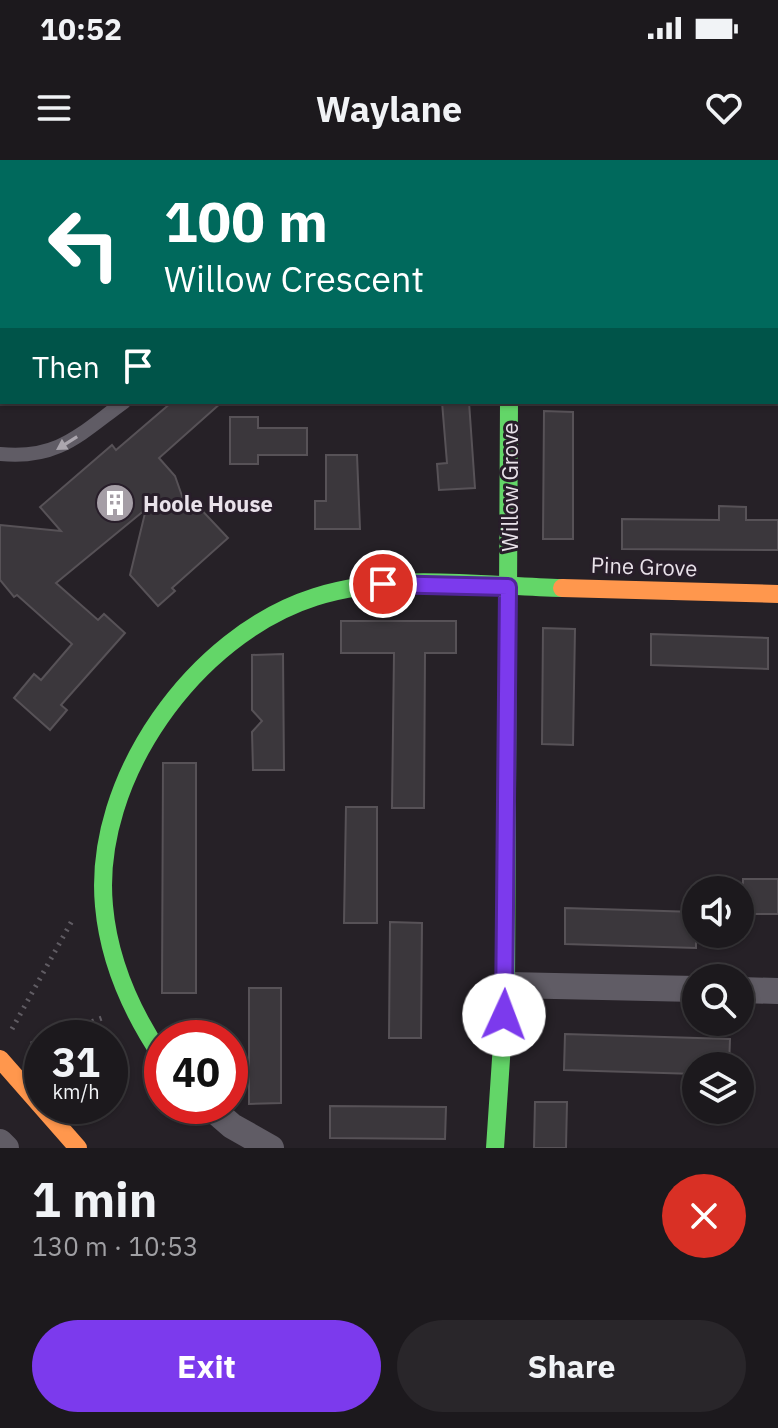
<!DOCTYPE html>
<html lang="en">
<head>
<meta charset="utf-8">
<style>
	:root { --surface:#1c191d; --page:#29262a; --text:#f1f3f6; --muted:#a0a0a4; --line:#3a383b; --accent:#7c3aed }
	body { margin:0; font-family:"IBM Plex Sans",sans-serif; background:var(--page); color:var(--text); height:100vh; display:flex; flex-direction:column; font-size:30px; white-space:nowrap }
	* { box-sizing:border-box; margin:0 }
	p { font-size:26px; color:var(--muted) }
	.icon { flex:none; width:44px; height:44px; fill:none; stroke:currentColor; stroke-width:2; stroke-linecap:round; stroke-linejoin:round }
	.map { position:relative; height:988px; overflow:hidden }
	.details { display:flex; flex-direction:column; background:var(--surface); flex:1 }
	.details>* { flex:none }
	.banner { position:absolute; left:0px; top:0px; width:778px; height:244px; box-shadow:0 2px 6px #0004,0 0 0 2px var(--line); background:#00695c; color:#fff; overflow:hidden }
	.controls { position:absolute; left:682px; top:716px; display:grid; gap:16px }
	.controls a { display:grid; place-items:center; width:72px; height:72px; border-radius:50%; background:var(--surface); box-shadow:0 2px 6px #0004,0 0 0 2px var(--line); font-size:40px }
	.speed { position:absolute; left:24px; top:860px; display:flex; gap:16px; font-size:40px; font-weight:700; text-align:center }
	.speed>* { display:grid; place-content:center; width:104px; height:104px; border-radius:50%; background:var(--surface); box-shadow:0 2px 6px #0004,0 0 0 2px var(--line); line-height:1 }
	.speed small { font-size:20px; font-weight:400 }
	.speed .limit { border:12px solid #d22; background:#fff; color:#111 }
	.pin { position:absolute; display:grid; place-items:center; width:68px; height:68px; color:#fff; margin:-34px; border:4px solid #fff; border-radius:50%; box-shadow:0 2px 8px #0007 }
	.me { position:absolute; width:88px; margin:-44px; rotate:2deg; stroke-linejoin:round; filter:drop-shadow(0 0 6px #0008) }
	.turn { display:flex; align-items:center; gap:28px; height:168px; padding:0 32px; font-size:36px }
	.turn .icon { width:104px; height:104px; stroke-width:2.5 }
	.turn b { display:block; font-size:56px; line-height:68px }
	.then { display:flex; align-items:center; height:76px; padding:0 32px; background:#0003; gap:16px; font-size:30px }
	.round { display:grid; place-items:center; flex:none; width:84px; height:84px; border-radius:42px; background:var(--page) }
	.head { display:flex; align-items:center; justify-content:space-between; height:136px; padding:0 32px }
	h1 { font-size:48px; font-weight:700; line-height:60px }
	.primary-button { display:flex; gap:16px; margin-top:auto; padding:16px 32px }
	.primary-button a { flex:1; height:92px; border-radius:48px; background:var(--accent); color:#fff; font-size:32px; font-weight:700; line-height:92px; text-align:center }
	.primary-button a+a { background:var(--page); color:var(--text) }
	.status { display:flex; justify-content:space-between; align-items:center; height:56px; padding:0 40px; background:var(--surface); direction:ltr }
	.status svg { height:22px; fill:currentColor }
	header { display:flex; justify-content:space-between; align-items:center; height:104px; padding:0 32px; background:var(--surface); font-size:36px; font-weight:700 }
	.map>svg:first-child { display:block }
	.building { fill:#3b373c; stroke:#575257; stroke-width:2 }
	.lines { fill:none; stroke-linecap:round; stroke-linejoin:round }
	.path { stroke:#605c63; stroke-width:5; stroke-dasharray:2 6; stroke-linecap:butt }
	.lane { stroke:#605c65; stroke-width:14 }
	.street { stroke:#605c65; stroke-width:26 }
	.fast { stroke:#63d668; stroke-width:18 }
	.slow { stroke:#ff974d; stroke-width:18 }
	.oneway { fill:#aba6ae }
	.route-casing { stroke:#51269a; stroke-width:20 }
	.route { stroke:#7c3aed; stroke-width:14 }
	.labels { text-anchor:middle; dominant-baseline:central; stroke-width:6; stroke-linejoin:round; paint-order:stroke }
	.street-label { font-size:22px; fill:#e9e2ea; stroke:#281e2a }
	.poi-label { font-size:22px; font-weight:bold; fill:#e9e2ea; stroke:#281e2a; text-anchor:start }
</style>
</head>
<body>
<div class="status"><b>10:52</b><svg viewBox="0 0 49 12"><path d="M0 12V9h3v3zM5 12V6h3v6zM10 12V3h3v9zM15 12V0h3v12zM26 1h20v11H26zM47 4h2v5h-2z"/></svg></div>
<header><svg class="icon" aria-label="menu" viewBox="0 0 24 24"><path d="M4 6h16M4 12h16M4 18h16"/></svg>Waylane<svg class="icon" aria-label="heart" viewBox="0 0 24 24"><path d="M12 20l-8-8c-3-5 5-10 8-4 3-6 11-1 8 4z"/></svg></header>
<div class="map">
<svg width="778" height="988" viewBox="0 0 778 988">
	<rect width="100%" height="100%" fill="#262127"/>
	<g class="building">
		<polygon points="172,242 222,242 159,298 175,316 187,350 195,343 228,378 172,428 175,431 158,446 130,415 146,349 56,423 98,460 104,454 125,473 61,545 67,550 50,570 14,538 34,514 41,520 72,484 17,435 14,437 0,420 0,365 61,371 40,347 112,285 116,290"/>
		<polygon points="442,242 469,242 475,328 439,330 437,304 447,303"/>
		<polygon points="544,251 573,252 573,379 543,379"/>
		<polygon points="230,257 258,257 258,268 307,268 307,295 258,295 258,304 230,304"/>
		<polygon points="326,295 357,295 360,369 315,369 315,341 326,341"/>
		<polygon points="719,346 746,347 746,360 778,360 778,390 622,389 622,359 719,360"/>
		<polygon points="341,461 456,461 456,493 425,493 424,648 392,648 394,493 341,493"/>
		<polygon points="543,468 575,469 573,585 542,584"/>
		<polygon points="651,474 768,478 768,509 651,505"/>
		<polygon points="283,494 284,610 253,610 252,572 262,561 252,550 252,495"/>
		<polygon points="163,603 196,603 196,833 162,833"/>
		<polygon points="346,647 377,647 377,763 344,763"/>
		<polygon points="743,719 778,719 778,754 742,754"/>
		<polygon points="565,748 696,752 696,788 565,784"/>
		<polygon points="390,762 422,763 421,878 389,878"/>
		<polygon points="249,828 281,828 281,943 249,944"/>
		<polygon points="565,874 730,879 729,906 696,906 696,914 564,910"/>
		<polygon points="535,942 567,942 566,988 534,988"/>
		<polygon points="330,946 446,947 445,979 330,978"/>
	</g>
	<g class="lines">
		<g class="path">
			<polyline points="12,869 73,759"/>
			<polyline points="47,878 102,858"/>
			<polyline points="31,884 42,880"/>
		</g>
		<path class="lane" d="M 0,294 C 58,300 80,274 124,242"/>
		<g class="street">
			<polyline points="395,0 397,2"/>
			<polyline points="776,177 778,177"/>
			<polyline points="506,825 696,829"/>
			<polyline points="740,830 778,831"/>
			<polyline points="209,946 232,966 271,988"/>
			<polyline points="0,982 6,988"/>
		</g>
		<g class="fast">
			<path d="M 162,897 C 131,851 109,802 104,746 C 92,619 195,475 315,437 C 394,412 481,426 562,428"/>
			<polyline points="495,988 506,825 509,242"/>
		</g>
		<g class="slow">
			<polyline points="562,428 778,434"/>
			<polyline points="0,899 78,988"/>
		</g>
	</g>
	<defs><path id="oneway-solid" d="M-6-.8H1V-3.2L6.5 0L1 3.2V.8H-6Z" transform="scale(2)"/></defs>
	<use class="oneway" href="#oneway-solid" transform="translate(67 283) rotate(148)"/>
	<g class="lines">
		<defs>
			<polyline id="route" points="383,424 508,427 504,855"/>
		</defs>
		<use href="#route" class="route-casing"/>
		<use href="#route" class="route"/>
	</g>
	<defs>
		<symbol id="building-disc" viewBox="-11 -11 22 22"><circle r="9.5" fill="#a59ea6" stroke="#281e2a"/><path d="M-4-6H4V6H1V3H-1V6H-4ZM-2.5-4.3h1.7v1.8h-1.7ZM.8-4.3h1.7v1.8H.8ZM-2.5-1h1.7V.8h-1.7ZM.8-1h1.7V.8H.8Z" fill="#fff"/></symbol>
	</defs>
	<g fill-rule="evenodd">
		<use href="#building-disc" x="93" y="321" width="44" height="44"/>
	</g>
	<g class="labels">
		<g class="street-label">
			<text transform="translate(509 327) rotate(-90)">Willow Grove</text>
			<text transform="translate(644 406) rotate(2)">Pine Grove</text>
		</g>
		<g class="poi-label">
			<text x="143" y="343">Hoole House</text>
		</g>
	</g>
</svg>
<div class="controls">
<a><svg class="icon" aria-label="sound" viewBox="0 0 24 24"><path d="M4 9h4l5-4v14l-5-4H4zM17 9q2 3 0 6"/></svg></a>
<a><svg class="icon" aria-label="search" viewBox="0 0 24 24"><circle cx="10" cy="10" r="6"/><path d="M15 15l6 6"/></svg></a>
<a><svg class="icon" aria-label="layers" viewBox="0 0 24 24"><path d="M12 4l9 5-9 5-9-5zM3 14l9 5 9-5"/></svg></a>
</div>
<div class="speed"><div>31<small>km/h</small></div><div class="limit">40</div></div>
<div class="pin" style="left:383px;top:424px;background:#d93025"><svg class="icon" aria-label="arrive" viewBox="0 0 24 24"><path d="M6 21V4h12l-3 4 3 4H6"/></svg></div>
<svg class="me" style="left:504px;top:855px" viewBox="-20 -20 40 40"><circle r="19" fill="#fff"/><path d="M0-13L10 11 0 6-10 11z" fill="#7c3aed"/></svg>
<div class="banner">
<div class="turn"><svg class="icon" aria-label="left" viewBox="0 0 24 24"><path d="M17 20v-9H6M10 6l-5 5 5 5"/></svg><div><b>100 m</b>Willow Crescent</div></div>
<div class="then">Then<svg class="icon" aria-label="arrive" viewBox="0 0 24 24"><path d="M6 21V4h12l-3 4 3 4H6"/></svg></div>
</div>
</div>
<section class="details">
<div class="head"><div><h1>1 min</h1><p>130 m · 10:53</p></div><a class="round" style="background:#d93025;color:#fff"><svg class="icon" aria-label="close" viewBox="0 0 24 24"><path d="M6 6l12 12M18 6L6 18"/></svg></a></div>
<div class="primary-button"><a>Exit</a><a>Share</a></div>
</section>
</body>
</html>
